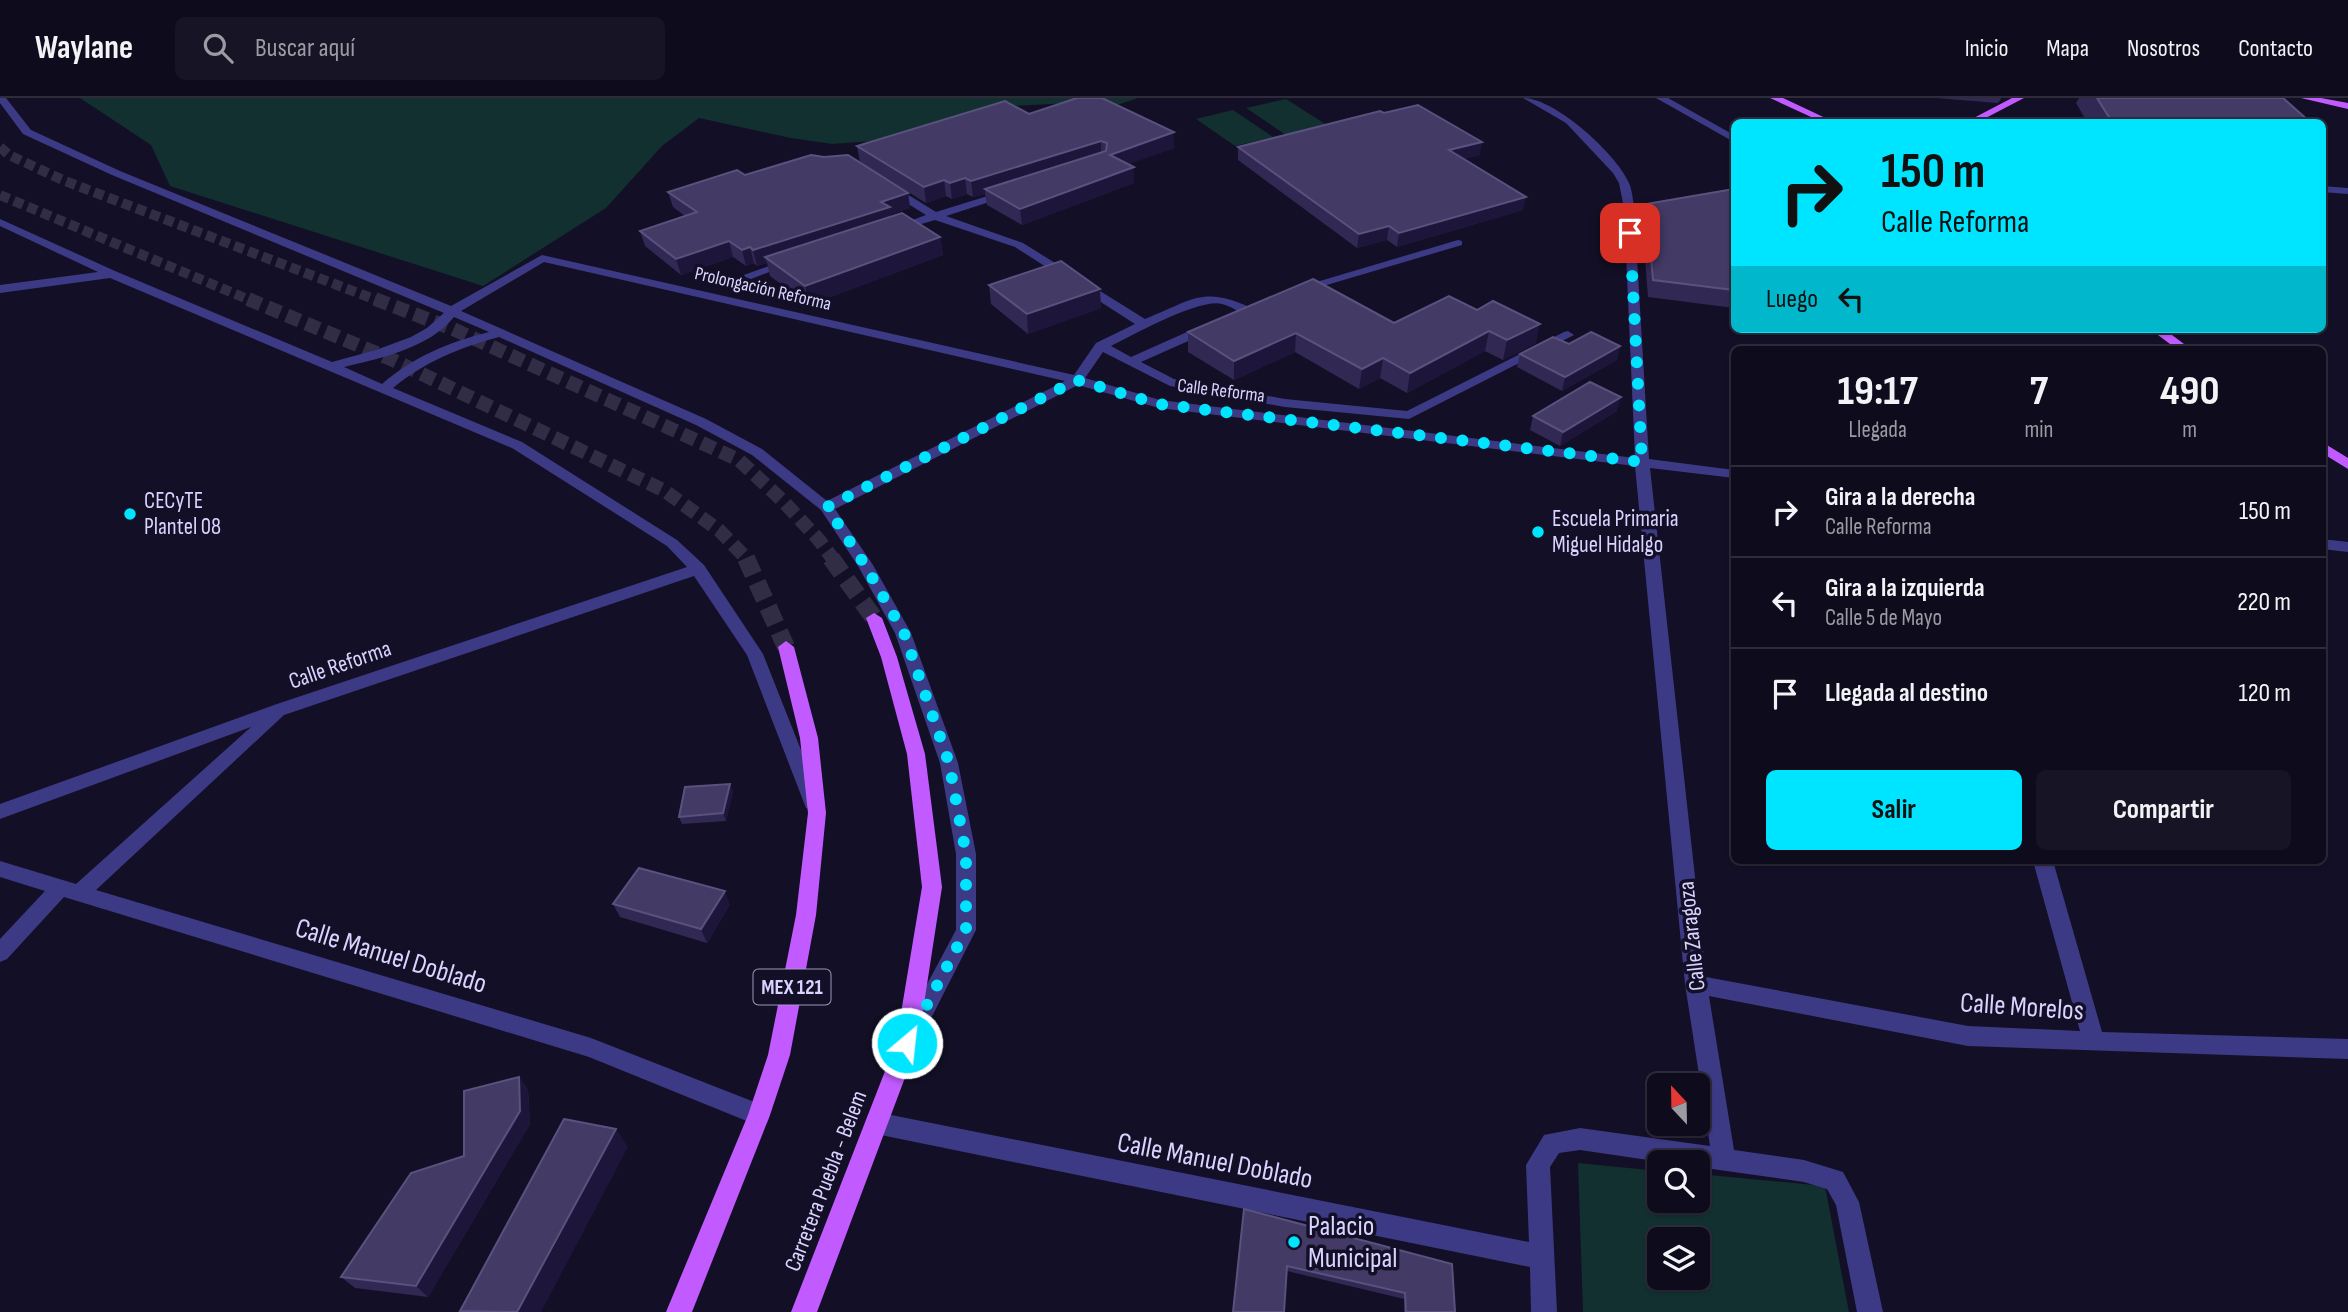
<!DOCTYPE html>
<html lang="es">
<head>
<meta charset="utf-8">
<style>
	:root { --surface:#0e0b1c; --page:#171425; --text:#f1f3f6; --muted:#9b9ba3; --line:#2e2b3b; --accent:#00e5ff }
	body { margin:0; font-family:"Sofia Sans Condensed",sans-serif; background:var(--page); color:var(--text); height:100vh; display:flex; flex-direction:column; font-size:26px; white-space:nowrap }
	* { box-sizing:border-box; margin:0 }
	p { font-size:23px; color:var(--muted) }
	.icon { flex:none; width:38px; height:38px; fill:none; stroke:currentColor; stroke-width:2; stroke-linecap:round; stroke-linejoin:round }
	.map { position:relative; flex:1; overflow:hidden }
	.sheet { position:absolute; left:1731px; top:248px; width:595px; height:518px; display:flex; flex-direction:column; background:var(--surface); border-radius:10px; box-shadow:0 2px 5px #0004,0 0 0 2px var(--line) }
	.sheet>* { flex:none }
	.banner { position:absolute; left:1731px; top:21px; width:595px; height:214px; border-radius:10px; box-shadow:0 2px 5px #0004,0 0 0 2px var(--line); background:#00e5ff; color:#111; overflow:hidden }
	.needle { width:46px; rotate:338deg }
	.fabs { position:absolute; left:1647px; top:975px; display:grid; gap:14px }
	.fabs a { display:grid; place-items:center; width:63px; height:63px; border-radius:10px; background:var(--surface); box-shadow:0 2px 5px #0004,0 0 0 2px var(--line); font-size:35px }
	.pin { position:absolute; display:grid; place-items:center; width:60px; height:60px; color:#fff; margin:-30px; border-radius:14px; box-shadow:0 4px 10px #0006 }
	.me { position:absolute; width:77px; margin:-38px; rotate:28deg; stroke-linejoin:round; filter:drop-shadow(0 0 5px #0008) }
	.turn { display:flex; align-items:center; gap:24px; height:147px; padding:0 35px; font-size:32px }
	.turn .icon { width:91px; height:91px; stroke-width:2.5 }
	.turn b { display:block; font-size:49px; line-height:60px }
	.then { display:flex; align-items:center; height:66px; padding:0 35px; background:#0003; gap:14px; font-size:26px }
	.eta { display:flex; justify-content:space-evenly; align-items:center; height:119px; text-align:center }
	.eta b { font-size:42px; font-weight:700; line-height:49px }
	.action { display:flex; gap:14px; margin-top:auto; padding:14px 35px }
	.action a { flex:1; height:80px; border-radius:10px; background:var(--accent); color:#111; font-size:28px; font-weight:700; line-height:80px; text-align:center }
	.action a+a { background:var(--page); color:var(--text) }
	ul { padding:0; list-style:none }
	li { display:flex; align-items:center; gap:21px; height:91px; padding:0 35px; border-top:2px solid var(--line) }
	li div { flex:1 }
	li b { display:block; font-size:26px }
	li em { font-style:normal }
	header { display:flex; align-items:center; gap:42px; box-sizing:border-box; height:98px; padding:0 35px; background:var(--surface); border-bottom:2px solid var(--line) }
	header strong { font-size:33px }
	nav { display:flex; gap:38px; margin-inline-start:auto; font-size:24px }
	.search { width:490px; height:63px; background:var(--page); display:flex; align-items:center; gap:18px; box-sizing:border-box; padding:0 24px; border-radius:10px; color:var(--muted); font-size:26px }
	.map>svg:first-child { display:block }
	.green { fill:#12302f; fill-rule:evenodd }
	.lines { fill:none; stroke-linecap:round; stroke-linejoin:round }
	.major-tunnel-far2 { stroke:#312d47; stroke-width:10; stroke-dasharray:10 5; stroke-linecap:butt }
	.major-tunnel-far1 { stroke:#312d47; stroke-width:14; stroke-dasharray:14 7; stroke-linecap:butt }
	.major-tunnel { stroke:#312d47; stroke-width:18; stroke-dasharray:18 9; stroke-linecap:butt }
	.minor { fill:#3d3a85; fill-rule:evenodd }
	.major { fill:#c25bff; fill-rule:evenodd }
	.wall { fill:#312854 }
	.shaded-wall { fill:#1d163a }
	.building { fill:#433a66; stroke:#5a527e; stroke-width:2 }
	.route { stroke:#00e5ff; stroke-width:12; stroke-dasharray:0 21.6 }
	.poi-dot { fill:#00e5ff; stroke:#130f26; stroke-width:2.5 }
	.labels { text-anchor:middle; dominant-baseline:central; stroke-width:7; stroke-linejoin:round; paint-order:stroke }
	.far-street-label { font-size:19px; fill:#d9d4ff; stroke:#130f26 }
	.shield { fill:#130f26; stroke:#9e99be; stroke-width:2 }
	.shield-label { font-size:21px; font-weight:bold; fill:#d9d4ff }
	.poi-label { font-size:23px; fill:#d9d4ff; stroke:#130f26; text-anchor:start }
	.street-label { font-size:23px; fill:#d9d4ff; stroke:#130f26 }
	.near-street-label { font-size:28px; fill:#d9d4ff; stroke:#130f26 }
	.near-poi-label { font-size:28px; fill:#d9d4ff; stroke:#130f26; text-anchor:start }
</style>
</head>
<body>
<header>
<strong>Waylane</strong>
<div class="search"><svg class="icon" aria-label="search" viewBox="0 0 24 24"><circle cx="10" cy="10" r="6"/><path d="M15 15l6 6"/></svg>Buscar aquí</div>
<nav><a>Inicio</a><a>Mapa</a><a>Nosotros</a><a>Contacto</a></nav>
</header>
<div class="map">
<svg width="2348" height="1214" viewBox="0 0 2348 1214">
	<rect width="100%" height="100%" fill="#130f26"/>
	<g class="green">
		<polygon points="80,0 1138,0 1111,9 1091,4 1011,8 901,41 832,46 791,40 699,20 662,48 606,110 483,188 170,88 151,47"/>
		<polygon points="1286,1 1327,27 1286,37 1246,10"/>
		<polygon points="1233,12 1273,39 1235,48 1196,21"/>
		<path d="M 1578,1065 L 1659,1073 L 1659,1102 L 1698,1102 L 1698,1076 L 1825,1088 L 1849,1214 L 1583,1214 ZM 1659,1141 L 1698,1141 L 1698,1180 L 1659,1180 Z"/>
	</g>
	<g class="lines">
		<g class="major-tunnel-far2">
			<polyline points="0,49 9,57 65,83 379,203"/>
			<polyline points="0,97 252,203"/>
		</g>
		<g class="major-tunnel-far1">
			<polyline points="248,201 393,262 665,393 720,433 747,461"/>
			<polyline points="375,201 453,231 739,362 784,404 819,442 833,461"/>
		</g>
		<g class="major-tunnel">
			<polyline points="746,460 786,549"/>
			<polyline points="831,460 874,520"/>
		</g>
		<g class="minor">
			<path d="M 0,0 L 6,0 L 31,32 L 120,73 L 451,208 L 542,157 L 1074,277 L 1096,245 L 1135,226 L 1015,149 L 935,122 L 894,134 L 888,131 L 926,117 L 886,92 L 886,88 L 894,88 L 936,114 L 1007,92 L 1011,93 L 1011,97 L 946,118 L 1023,145 L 1145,221 C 1191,203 1203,187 1251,210 L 1253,213 L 1247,217 C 1238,214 1231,208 1222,206 C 1200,200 1133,237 1111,248 L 1131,259 L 1205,226 L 1213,226 L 1213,232 L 1141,264 L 1174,281 L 1285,301 L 1407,313 L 1564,234 L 1568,233 L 1574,237 L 1409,321 L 1285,309 L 1170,288 L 1103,254 L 1085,280 L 1160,302 L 1635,360 L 1624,110 L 1619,85 L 1613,75 L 1566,25 L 1523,0 C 1555,0 1615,55 1628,83 C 1632,91 1633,101 1634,110 L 1649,361 L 1734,372 L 1734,380 L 1650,370 L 1706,879 L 1968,928 L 2080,933 L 2033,763 L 2053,763 L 2102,934 L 2348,941 L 2348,961 L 1968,948 L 1709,898 L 1734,1052 L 1804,1062 L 1843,1074 L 1859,1104 L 1883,1214 L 1857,1214 L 1836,1107 L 1827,1091 L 1804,1084 L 1698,1069 L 1698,1064 L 1662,1064 L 1580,1052 L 1559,1055 L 1550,1069 L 1557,1214 L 1531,1214 L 1530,1169 L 876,1036 L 868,1033 L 865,1025 L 868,1017 L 876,1014 L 1529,1144 L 1526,1067 L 1544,1037 L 1580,1030 L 1710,1048 L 1685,886 L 1635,368 L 1159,310 L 1078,287 L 835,411 L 873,467 L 911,535 L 958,665 L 976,756 L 976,832 L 920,942 L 912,945 L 904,942 L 901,935 L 956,832 L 956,756 L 940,665 L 895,535 L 858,468 L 821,412 L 752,357 L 696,327 L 499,239 C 461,249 424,264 393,290 L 522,344 L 677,442 L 704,467 L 763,556 L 822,705 L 820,710 L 813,712 L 806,710 L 747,557 L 694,478 L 284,617 L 96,792 L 591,940 L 767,1009 L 770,1017 L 767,1025 L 759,1028 L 589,959 L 64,799 L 7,861 L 0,864 L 0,841 L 45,793 L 0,779 L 0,763 L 76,786 L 251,629 L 0,721 L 0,706 L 277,606 L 687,469 L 667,448 L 512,350 L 110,180 L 0,195 L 0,187 L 98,174 L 0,128 L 0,121 L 115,173 L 332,264 L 376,252 L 411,239 L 427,230 L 444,215 L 112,77 L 23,36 L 0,5 ZM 544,164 L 1065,283 L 827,403 L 762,351 L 706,321 L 461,213 ZM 454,219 L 489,234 C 449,244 413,259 382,286 L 344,269 C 381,260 429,250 454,219 Z"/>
			<polygon points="1656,0 1668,0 1734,37 1734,44"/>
			<polygon points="2322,88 2348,90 2348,96 2322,94"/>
			<polygon points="1458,142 1462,143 1462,147 1303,194 1293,191"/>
			<polygon points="786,162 796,164 751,181 741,178"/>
			<polygon points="2322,441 2348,444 2348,454 2322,451"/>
		</g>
		<g class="major">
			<polygon points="1770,0 1783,0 1834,24 1822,24"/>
			<polygon points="2012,0 2024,0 1978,24 1966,24"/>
			<polygon points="2301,0 2321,0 2348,5 2348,11"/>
			<polygon points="2150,231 2164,231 2192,252 2178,252"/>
			<polygon points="2322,344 2348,360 2348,371 2322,355"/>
			<polygon points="874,515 882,520 897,559 925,656 942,789 918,945 817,1214 791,1214 896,945 922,789 907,656 881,559 866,520"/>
			<polygon points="786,543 794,549 818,640 826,715 816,817 790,957 770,1017 692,1214 666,1214 748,1017 768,957 796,817 808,715 800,640 778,549"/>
		</g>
	</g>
	<g class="wall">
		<polygon points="1936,0 2001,0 2000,3 1997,5"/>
		<polygon points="2079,0 2283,0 2310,24 2087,24 2076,5"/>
		<polygon points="1029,16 1174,50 1128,66 1134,69 1134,85 1022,127 987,107 985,96 973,99 967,96 952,101 946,98 926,105 860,64 857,48"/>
		<polygon points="2322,35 2327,40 2322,47"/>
		<polygon points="1238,49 1480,57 1463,61 1523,112 1397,149 1387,142 1357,150 1238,62"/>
		<polygon points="745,77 908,95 910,110 891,116 891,118 940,139 943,157 809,207 770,178 767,165 757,168 754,165 746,168 733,159 681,177 645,148 640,133 685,118 673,109 668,94"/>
		<polygon points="1734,91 1734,210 1648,199 1642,122 1646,106"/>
		<polygon points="989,187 1101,210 1028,236 991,206"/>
		<polygon points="1449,198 1536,245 1503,262 1485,253 1407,295 1380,280 1359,291 1295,254 1234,282 1188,254 1188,234 1394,225"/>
		<polygon points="1569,246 1620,248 1617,262 1562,293 1517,269 1520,256"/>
		<polygon points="1617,313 1560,348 1530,332 1533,318"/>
		<polygon points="733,693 726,723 682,726 679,719"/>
		<polygon points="613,806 730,806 707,845 620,819"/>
		<polygon points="519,979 528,992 530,1026 428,1199 355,1190 341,1179 464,1058"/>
		<polygon points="1244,1111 1455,1214 1404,1214 1404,1201 1287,1173"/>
	</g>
	<g class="shaded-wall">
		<polygon points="1174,34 1174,50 1110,73 1110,57"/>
		<polygon points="1101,43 1101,59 985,91 985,96 973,99 971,83"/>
		<polygon points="1482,44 1480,57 1447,66 1449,52"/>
		<polygon points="1134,69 1134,85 1022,127 1020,111"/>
		<polygon points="965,80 967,96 952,101 950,85"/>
		<polygon points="944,82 946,98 926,105 924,89"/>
		<polygon points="908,95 910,110 891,116 893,125 765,159 767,165 757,168 753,152 881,104"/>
		<polygon points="1526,99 1523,112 1397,149 1399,135"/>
		<polygon points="1389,128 1387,142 1357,150 1359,136"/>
		<polygon points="940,139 943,157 809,207 805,188"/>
		<polygon points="729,143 733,159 681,177 676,161"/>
		<polygon points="750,149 754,165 746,168 742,152"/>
		<polygon points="1100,191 1101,210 1028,236 1027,216"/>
		<polygon points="1540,226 1536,245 1503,262 1507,242"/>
		<polygon points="1489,233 1485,253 1407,295 1410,275"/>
		<polygon points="1296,235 1295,254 1234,282 1234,263"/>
		<polygon points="1620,248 1617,262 1562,293 1565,279"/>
		<polygon points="1383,260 1380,280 1359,291 1362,271"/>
		<polygon points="1621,299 1617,313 1560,348 1563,334"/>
		<polygon points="730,686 733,693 726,723 723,715"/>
		<polygon points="725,793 730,806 707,845 701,831"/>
		<polygon points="519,979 528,992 530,1026 428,1199 416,1188"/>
		<polygon points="616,1031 628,1049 541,1214 517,1214"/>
	</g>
	<g class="building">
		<polygon points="1077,0 1102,0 1174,34 1110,57 1134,69 1020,111 985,91 1106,53 1107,45 1101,43 971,83 965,80 950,85 944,82 924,89 857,48 1005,3 1029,16"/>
		<polygon points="2097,0 2283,0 2310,24 2112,24"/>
		<polygon points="1418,7 1482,44 1449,52 1526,99 1399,135 1389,128 1359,136 1238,49 1380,13 1384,15"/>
		<polygon points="811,57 824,59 848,57 908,95 881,104 890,109 753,152 750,149 742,152 729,143 676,161 640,133 697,114 668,94 737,72 745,77"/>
		<polygon points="1734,91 1734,192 1653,182 1646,106"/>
		<polygon points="902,115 940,139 805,188 765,159"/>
		<polygon points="1061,163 1100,191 1027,216 989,187"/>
		<polygon points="1313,181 1394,225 1449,198 1477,212 1493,203 1540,226 1507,242 1489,233 1410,275 1383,260 1362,271 1296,235 1234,263 1188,234"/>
		<polygon points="1591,234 1620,248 1565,279 1520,256 1553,239 1569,246"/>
		<polygon points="1590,284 1621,299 1563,334 1533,318"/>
		<polygon points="730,686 723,715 679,719 685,689"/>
		<polygon points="639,770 725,793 701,831 613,806"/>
		<polygon points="519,979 520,1013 416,1188 341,1179 411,1075 464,1058 464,993"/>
		<polygon points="564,1021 616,1031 517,1214 460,1213"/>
		<polygon points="1244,1111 1452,1166 1455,1214 1406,1214 1405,1195 1287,1168 1284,1214 1233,1214"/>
	</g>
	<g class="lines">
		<polyline class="route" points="907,945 966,832 966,756 949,665 904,535 865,467 827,409 1077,282 1158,306 1642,364 1630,135"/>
	</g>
	<g class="poi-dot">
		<circle cx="130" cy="416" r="7"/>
		<circle cx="1538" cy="434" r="7"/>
		<circle cx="1294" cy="1144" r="7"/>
	</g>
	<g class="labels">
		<g class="far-street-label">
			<text transform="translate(763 191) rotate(13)">Prolongación Reforma</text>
			<text transform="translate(1221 293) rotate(7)">Calle Reforma</text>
		</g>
		<rect class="shield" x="753.5" y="871.5" width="77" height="35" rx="5"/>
		<g class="shield-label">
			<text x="792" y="889">MEX 121</text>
		</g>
		<g class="poi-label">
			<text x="144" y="403">CECyTE<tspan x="144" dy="26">Plantel 08</tspan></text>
			<text x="1552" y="421">Escuela Primaria<tspan x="1552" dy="26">Miguel Hidalgo</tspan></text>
		</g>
		<g class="street-label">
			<text transform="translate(340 567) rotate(-19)">Calle Reforma</text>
			<text transform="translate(1692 838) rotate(-96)">Calle Zaragoza</text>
			<text transform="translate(826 1083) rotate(-69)">Carretera Puebla - Belem</text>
		</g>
		<g class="near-street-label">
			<text transform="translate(391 858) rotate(17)">Calle Manuel Doblado</text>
			<text transform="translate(2022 909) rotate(4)">Calle Morelos</text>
			<text transform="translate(1215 1063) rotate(11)">Calle Manuel Doblado</text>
		</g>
		<g class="near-poi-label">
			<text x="1308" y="1128">Palacio<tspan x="1308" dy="32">Municipal</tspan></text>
		</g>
	</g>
</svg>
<div class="fabs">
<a><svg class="needle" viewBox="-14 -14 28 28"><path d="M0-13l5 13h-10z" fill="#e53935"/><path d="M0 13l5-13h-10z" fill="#9b9ba3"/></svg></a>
<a><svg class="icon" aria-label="search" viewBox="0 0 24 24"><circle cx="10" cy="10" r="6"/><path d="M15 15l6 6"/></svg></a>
<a><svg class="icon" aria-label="layers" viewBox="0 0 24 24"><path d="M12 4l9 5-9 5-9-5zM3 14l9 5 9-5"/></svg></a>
</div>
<div class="pin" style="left:1630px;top:135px;background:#d93025"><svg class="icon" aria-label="arrive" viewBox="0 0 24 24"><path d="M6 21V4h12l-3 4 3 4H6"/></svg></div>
<svg class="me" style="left:907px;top:945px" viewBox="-20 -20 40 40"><circle r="17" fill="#00e5ff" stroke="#fff" stroke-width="3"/><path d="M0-11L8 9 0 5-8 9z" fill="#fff"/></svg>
<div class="banner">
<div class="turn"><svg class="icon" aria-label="right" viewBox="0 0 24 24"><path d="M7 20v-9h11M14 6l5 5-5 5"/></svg><div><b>150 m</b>Calle Reforma</div></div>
<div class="then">Luego<svg class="icon" aria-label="left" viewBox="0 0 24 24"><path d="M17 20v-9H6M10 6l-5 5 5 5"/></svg></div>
</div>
<section class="sheet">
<div class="eta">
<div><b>19:17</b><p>Llegada</p></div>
<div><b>7</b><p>min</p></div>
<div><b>490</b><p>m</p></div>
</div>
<ul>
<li><svg class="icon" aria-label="right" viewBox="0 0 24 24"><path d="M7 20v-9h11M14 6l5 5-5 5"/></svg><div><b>Gira a la derecha</b><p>Calle Reforma</p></div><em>150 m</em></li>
<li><svg class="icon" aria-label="left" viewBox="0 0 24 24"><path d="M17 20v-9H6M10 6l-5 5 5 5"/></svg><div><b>Gira a la izquierda</b><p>Calle 5 de Mayo</p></div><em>220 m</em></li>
<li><svg class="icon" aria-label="arrive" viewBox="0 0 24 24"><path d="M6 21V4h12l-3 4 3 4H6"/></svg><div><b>Llegada al destino</b></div><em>120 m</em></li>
</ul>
<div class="action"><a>Salir</a><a>Compartir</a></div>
</section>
</div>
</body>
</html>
